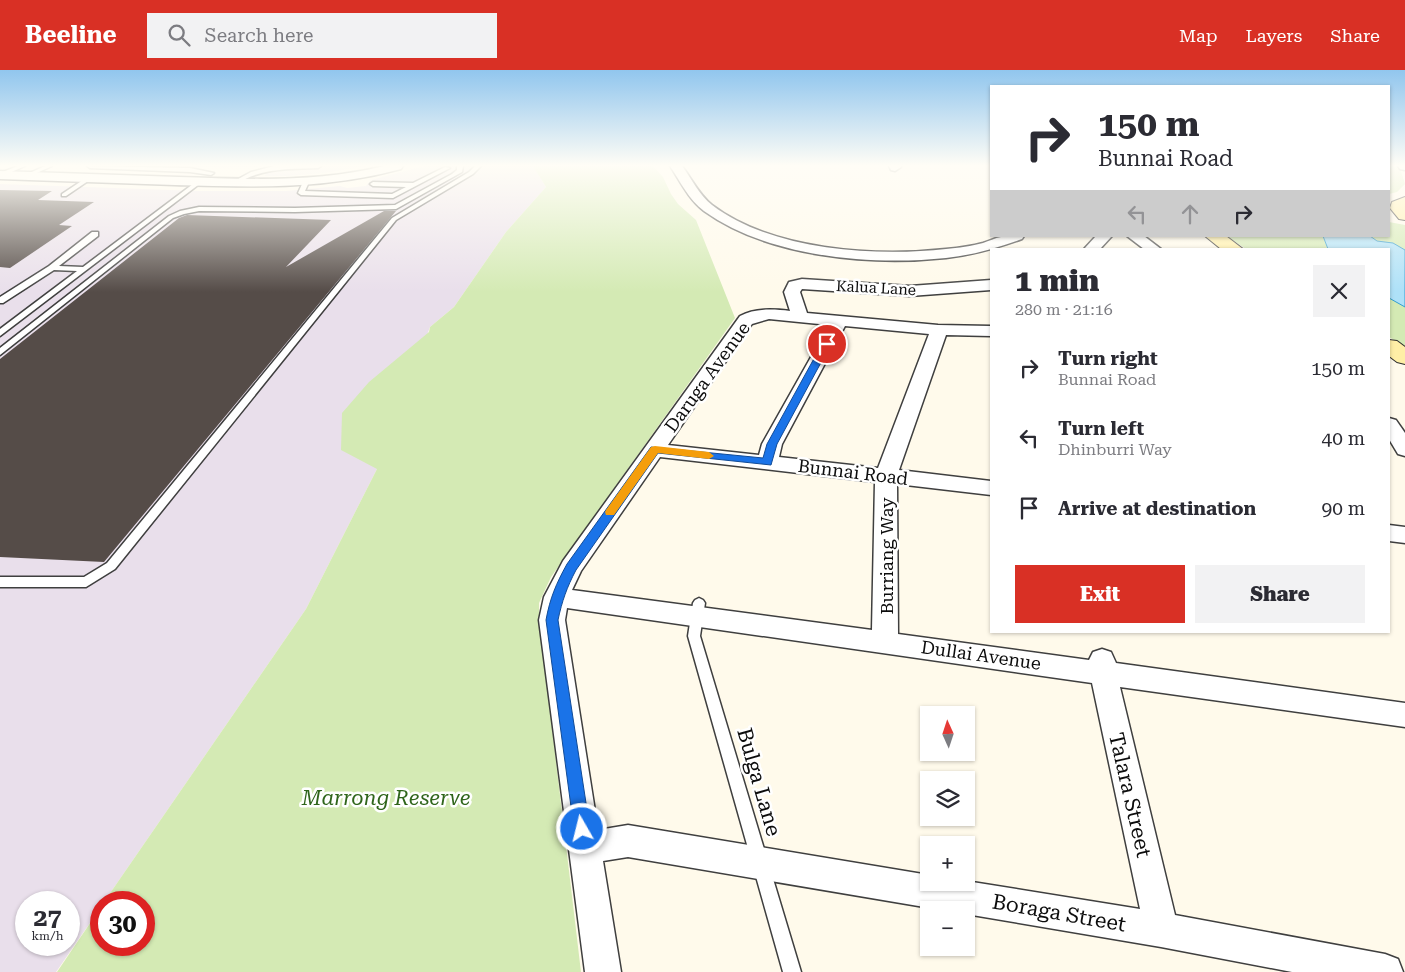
<!DOCTYPE html>
<html lang="en">
<head>
<meta charset="utf-8">
<style>
	:root { --surface:#fff; --page:#f2f2f3; --text:#2b2b33; --muted:#7c7c81; --accent:#d93025 }
	body { margin:0; font-family:"Roboto Serif",serif; background:var(--page); color:var(--text); height:100vh; display:flex; flex-direction:column; font-size:19px; white-space:nowrap }
	* { box-sizing:border-box; margin:0 }
	p { font-size:16px; color:var(--muted) }
	.icon { flex:none; width:28px; height:28px; fill:none; stroke:currentColor; stroke-width:2; stroke-linecap:round; stroke-linejoin:round }
	.map { position:relative; flex:1; overflow:hidden }
	.sheet { position:absolute; left:990px; top:178px; width:400px; height:385px; display:flex; flex-direction:column; background:var(--surface); border-radius:0px; box-shadow:0 1px 4px #0004 }
	.sheet>* { flex:none }
	.top-card { position:absolute; left:990px; top:15px; width:400px; height:152px; border-radius:0px; box-shadow:0 1px 4px #0004; background:#fff; color:var(--text); overflow:hidden }
	.needle { width:32px; rotate:357deg }
	.controls { position:absolute; left:920px; top:636px; display:grid; gap:10px }
	.controls a { display:grid; place-items:center; width:55px; height:55px; border-radius:0px; background:var(--surface); box-shadow:0 1px 4px #0004; font-size:25px }
	.speed { position:absolute; left:15px; top:821px; display:flex; gap:10px; font-size:25px; font-weight:700; text-align:center }
	.speed>* { display:grid; place-content:center; width:65px; height:65px; border-radius:50%; background:var(--surface); box-shadow:0 1px 4px #0004; line-height:1 }
	.speed small { font-size:12px; font-weight:400 }
	.speed .limit { border:8px solid #d22; background:#fff; color:#111 }
	.pin { position:absolute; display:grid; place-items:center; width:42px; height:42px; color:#fff; margin:-21px; border:2px solid #fff; border-radius:50%; box-shadow:0 1px 5px #0007 }
	.me { position:absolute; width:55px; margin:-28px; rotate:352deg; stroke-linejoin:round; filter:drop-shadow(0 0 4px #0008) }
	.turn { display:flex; align-items:center; gap:18px; height:105px; padding:0 25px; font-size:22px }
	.turn .icon { width:65px; height:65px; stroke-width:2.5 }
	.turn b { display:block; font-size:35px; line-height:42px }
	.lanes { display:flex; align-items:center; height:48px; padding:0 25px; background:#0003; justify-content:center; gap:25px; direction:ltr }
	.lanes .off { opacity:.35 }
	.round { display:grid; place-items:center; flex:none; width:52px; height:52px; border-radius:0px; background:var(--page) }
	.overview { display:flex; align-items:center; justify-content:space-between; height:85px; padding:0 25px }
	h1 { font-size:30px; font-weight:800; line-height:38px }
	.button { display:flex; gap:10px; margin-top:auto; padding:10px 25px }
	.button a { flex:1; height:58px; border-radius:0px; background:var(--accent); color:#fff; font-size:20px; font-weight:800; line-height:58px; text-align:center }
	.button a+a { background:var(--page); color:var(--text) }
	ul { padding:0; list-style:none }
	li { display:flex; align-items:center; gap:15px; height:70px; padding:0 25px }
	li div { flex:1 }
	li b { display:block; font-size:19px }
	li em { font-style:normal }
	header { display:flex; align-items:center; gap:30px; box-sizing:border-box; height:70px; padding:0 25px; background:var(--accent); color:#fff }
	header strong { font-size:24px }
	nav { display:flex; gap:28px; margin-inline-start:auto; font-size:18px }
	.search { width:350px; height:45px; background:var(--page); display:flex; align-items:center; gap:12px; box-sizing:border-box; padding:0 18px; border-radius:0px; color:var(--muted); font-size:19px }
	.map>svg:first-child { display:block }
	.industrial { fill:#e9dfeb; fill-rule:evenodd }
	.green { fill:#d4eab4 }
	.water { fill:#aee1f8; stroke:#339dd1 }
	.building { fill:#554c48 }
	.lines { fill:none; stroke-linecap:round; stroke-linejoin:round }
	.lane-casing { stroke:#3f3f3f; stroke-width:3 }
	.street-casing { stroke:#3f3f3f; stroke-width:3 }
	.secondary-casing { stroke:#2e2e2e; stroke-width:2 }
	.lane { fill:#fff; fill-rule:evenodd }
	.street { fill:#fff; fill-rule:evenodd }
	.secondary { fill:#ffefa6; fill-rule:evenodd }
	.route { fill:#1a73e8; stroke:#114b97 }
	.slow { fill:#f59e0b }
	.labels { text-anchor:middle; dominant-baseline:central; stroke-width:5; stroke-linejoin:round; paint-order:stroke }
	.far-street-label { font-size:15px; fill:#0c0c0c; stroke:#fff }
	.street-label { font-size:18px; fill:#0c0c0c; stroke:#fff }
	.near-street-label { font-size:21px; fill:#0c0c0c; stroke:#fff }
	.near-park-label { font-size:21px; font-style:italic; fill:#2f651b; stroke:#fff }
</style>
</head>
<body>
<header>
<strong>Beeline</strong>
<div class="search"><svg class="icon" aria-label="search" viewBox="0 0 24 24"><circle cx="10" cy="10" r="6"/><path d="M15 15l6 6"/></svg>Search here</div>
<nav><a>Map</a><a>Layers</a><a>Share</a></nav>
</header>
<div class="map">
<svg width="1405" height="902" viewBox="0 0 1405 902">
	<rect width="100%" height="100%" fill="#fffaeb"/>
	<g class="industrial">
		<polygon points="165,96 367,96 323,103 287,106 265,106 268,96 225,98"/>
		<path d="M 424,96 L 533,96 L 546,117 L 506,162 L 454,237 L 430,257 L 377,399 L 306,539 L 104,832 L 101,832 L 101,837 L 56,902 L 0,902 L 0,114 L 199,121 L 286,121 L 340,116 L 347,118 L 366,116 L 371,110 ZM 26,832 L 69,832 L 69,875 L 26,875 Z"/>
	</g>
	<g class="green">
		<polygon points="533,96 653,96 663,107 671,124 678,134 696,150 735,248 551,507 539,533 539,548 581,902 57,902 101,837 101,875 144,875 144,832 104,832 306,539 377,399 341,380 342,343 369,312 429,262 430,257 454,237 506,162 546,117"/>
		<polygon points="1389,96 1400,98 1405,114 1397,122 1389,124"/>
		<polygon points="1389,152 1405,155 1405,277 1389,267 1389,179 1246,179 1226,166 1389,166"/>
	</g>
	<polygon class="water" points="1323,166 1370,166 1377,171 1393,173 1405,180 1405,237 1389,228 1389,179 1328,179"/>
	<g class="building">
		<polygon points="0,120 52,121 38,130 94,132 59,155 72,156 10,198 0,197"/>
		<polygon points="384,141 396,141 104,492 0,487 0,289 179,148 187,145 331,150 286,197"/>
	</g>
	<g class="lines">
		<defs>
			<g id="lane">
				<polygon points="18,96 25,96 0,107 0,103"/>
				<polygon points="45,96 52,96 28,107 23,106"/>
				<polygon points="87,96 190,98 214,103 211,105 190,102 90,98"/>
				<path d="M 274,96 L 321,96 L 318,98 C 289,99 261,98 236,114 L 231,113 L 251,102 Z"/>
				<polygon points="457,96 463,96 462,102 396,139 295,142 199,141 184,144 173,148 0,285 0,278 169,146 180,141 199,137 295,138 395,135 452,104 457,100"/>
				<polygon points="475,96 481,96 473,104 396,150 115,499 86,517 0,517 0,507 84,507 107,493 392,148 469,102"/>
				<polygon points="445,97 450,98 393,128 301,125 298,123 303,112 306,110 309,112 305,121 392,124 406,117 373,116 370,114 373,112 413,113"/>
				<polygon points="89,106 92,108 91,109 66,126 62,126 62,124"/>
				<polygon points="197,111 202,112 0,266 0,259 77,201 54,200 3,233 0,233 0,227 49,196 92,162 98,162 98,166 59,196 83,197"/>
				<polygon points="699,528 703,530 705,533 700,566 801,902 783,902 688,566 693,533 695,530"/>
			</g>
			<g id="street">
				<path d="M 384,96 L 403,96 L 401,99 C 323,120 255,117 175,115 C 117,113 58,111 0,109 L 0,101 C 60,103 120,105 179,107 C 248,109 317,113 384,96 Z"/>
				<path d="M 670,96 L 682,96 C 692,109 699,125 712,135 C 771,180 874,187 946,179 C 958,178 972,176 983,173 C 989,171 995,168 1001,167 C 1008,165 1017,166 1024,166 L 1022,169 C 997,178 973,185 946,188 C 870,196 768,187 704,141 C 689,130 680,111 670,96 Z"/>
				<polygon points="889,96 901,96 901,97 895,101 891,100"/>
				<polygon points="1398,96 1405,96 1405,100 1400,99"/>
				<polygon points="1096,166 1112,166 1100,179 1084,179"/>
				<polygon points="1127,166 1144,166 1161,179 1144,179"/>
				<path d="M 802,209 L 910,216 L 991,210 L 991,220 L 910,226 L 802,219 L 800,222 L 807,243 L 938,255 L 991,256 L 991,266 L 946,265 L 899,400 L 991,411 L 991,425 L 897,414 L 898,564 L 1089,590 L 1093,582 L 1102,579 L 1111,582 L 1116,593 L 1405,633 L 1405,657 L 1120,617 L 1175,845 L 1385,884 L 1398,889 L 1403,902 L 1292,902 L 1161,877 L 966,844 L 966,840 L 942,840 L 628,787 L 603,791 L 621,902 L 585,902 L 539,550 L 544,527 L 563,491 L 740,246 C 755,238 773,239 790,241 L 784,222 L 789,212 ZM 769,249 L 829,255 L 762,374 L 759,385 L 668,375 L 752,254 ZM 845,256 L 929,264 L 878,398 L 779,387 L 782,374 ZM 660,387 L 875,412 L 872,560 L 572,520 L 581,501 ZM 567,538 L 1092,613 L 1140,839 L 966,811 L 966,812 L 929,812 L 929,805 L 628,755 L 598,760 L 565,550 Z"/>
				<polygon points="1389,348 1396,350 1405,363 1405,386 1398,384 1389,369"/>
				<polygon points="1389,455 1405,457 1405,473 1389,471"/>
			</g>
			<g id="secondary">
				<polygon points="1405,127 1405,150 1399,149 1390,138 1392,132"/>
				<polygon points="1205,166 1226,166 1243,179 1221,179"/>
				<polygon points="1389,270 1397,271 1405,277 1405,294 1397,292 1389,286"/>
			</g>
		</defs>
		<use href="#lane" class="lane-casing"/>
		<use href="#street" class="street-casing"/>
		<use href="#secondary" class="secondary-casing"/>
		<use href="#lane" class="lane"/>
		<use href="#street" class="street"/>
		<use href="#secondary" class="secondary"/>
	</g>
	<linearGradient id="sky" x2="0" y2="1"><stop stop-color="#91c6ee"/><stop offset="0.43" stop-color="#fffdf6"/><stop offset="1" stop-color="#fffdf6" stop-opacity="0"/></linearGradient>
	<rect width="1405" height="222" fill="url(#sky)"/>
	<path class="route" d="M 827,272 L 831,274 L 777,374 L 771,395 L 658,383 L 576,500 C 567,517 562,531 558,550 L 590,759 L 588,765 L 582,767 L 577,765 L 574,759 L 546,550 C 550,528 556,514 567,494 L 651,377 L 763,388 L 767,374 L 822,274 Z"/>
	<polygon class="slow" points="655,376 709,382 714,386 709,389 658,383 614,445 606,445 605,442 606,440 651,377"/>
	<g class="labels">
		<g class="far-street-label">
			<text transform="translate(876 218) rotate(3)">Kalua Lane</text>
		</g>
		<g class="street-label">
			<text transform="translate(707 307) rotate(-54)">Daruga Avenue</text>
			<text transform="translate(853 402) rotate(7)">Bunnai Road</text>
			<text transform="translate(886 486) rotate(-90)">Burriang Way</text>
			<text transform="translate(981 585) rotate(8)">Dullai Avenue</text>
		</g>
		<g class="near-street-label">
			<text transform="translate(759 712) rotate(74)">Bulga Lane</text>
			<text transform="translate(1130 725) rotate(77)">Talara Street</text>
			<text transform="translate(1059 843) rotate(10)">Boraga Street</text>
		</g>
		<g class="near-park-label">
			<text x="386" y="728">Marrong Reserve</text>
		</g>
	</g>
</svg>
<div class="controls">
<a><svg class="needle" viewBox="-14 -14 28 28"><path d="M0-13l5 13h-10z" fill="#e53935"/><path d="M0 13l5-13h-10z" fill="#7c7c81"/></svg></a>
<a><svg class="icon" aria-label="layers" viewBox="0 0 24 24"><path d="M12 4l9 5-9 5-9-5zM3 14l9 5 9-5"/></svg></a>
<a>+</a>
<a>−</a>
</div>
<div class="speed"><div>27<small>km/h</small></div><div class="limit">30</div></div>
<div class="pin" style="left:827px;top:274px;background:#d93025"><svg class="icon" aria-label="arrive" viewBox="0 0 24 24"><path d="M6 21V4h12l-3 4 3 4H6"/></svg></div>
<svg class="me" style="left:582px;top:759px" viewBox="-20 -20 40 40"><circle r="17" fill="#1a73e8" stroke="#fff" stroke-width="3"/><path d="M0-11L8 9 0 5-8 9z" fill="#fff"/></svg>
<div class="top-card">
<div class="turn"><svg class="icon" aria-label="right" viewBox="0 0 24 24"><path d="M7 20v-9h11M14 6l5 5-5 5"/></svg><div><b>150 m</b>Bunnai Road</div></div>
<div class="lanes"><svg class="icon off" aria-label="left" viewBox="0 0 24 24"><path d="M17 20v-9H6M10 6l-5 5 5 5"/></svg><svg class="icon off" aria-label="ahead" viewBox="0 0 24 24"><path d="M12 20V5M6 11l6-6 6 6"/></svg><svg class="icon" aria-label="right" viewBox="0 0 24 24"><path d="M7 20v-9h11M14 6l5 5-5 5"/></svg></div>
</div>
<section class="sheet">
<div class="overview"><div><h1>1 min</h1><p>280 m · 21:16</p></div><a class="round"><svg class="icon" aria-label="close" viewBox="0 0 24 24"><path d="M6 6l12 12M18 6L6 18"/></svg></a></div>
<ul>
<li><svg class="icon" aria-label="right" viewBox="0 0 24 24"><path d="M7 20v-9h11M14 6l5 5-5 5"/></svg><div><b>Turn right</b><p>Bunnai Road</p></div><em>150 m</em></li>
<li><svg class="icon" aria-label="left" viewBox="0 0 24 24"><path d="M17 20v-9H6M10 6l-5 5 5 5"/></svg><div><b>Turn left</b><p>Dhinburri Way</p></div><em>40 m</em></li>
<li><svg class="icon" aria-label="arrive" viewBox="0 0 24 24"><path d="M6 21V4h12l-3 4 3 4H6"/></svg><div><b>Arrive at destination</b></div><em>90 m</em></li>
</ul>
<div class="button"><a>Exit</a><a>Share</a></div>
</section>
</div>
</body>
</html>
